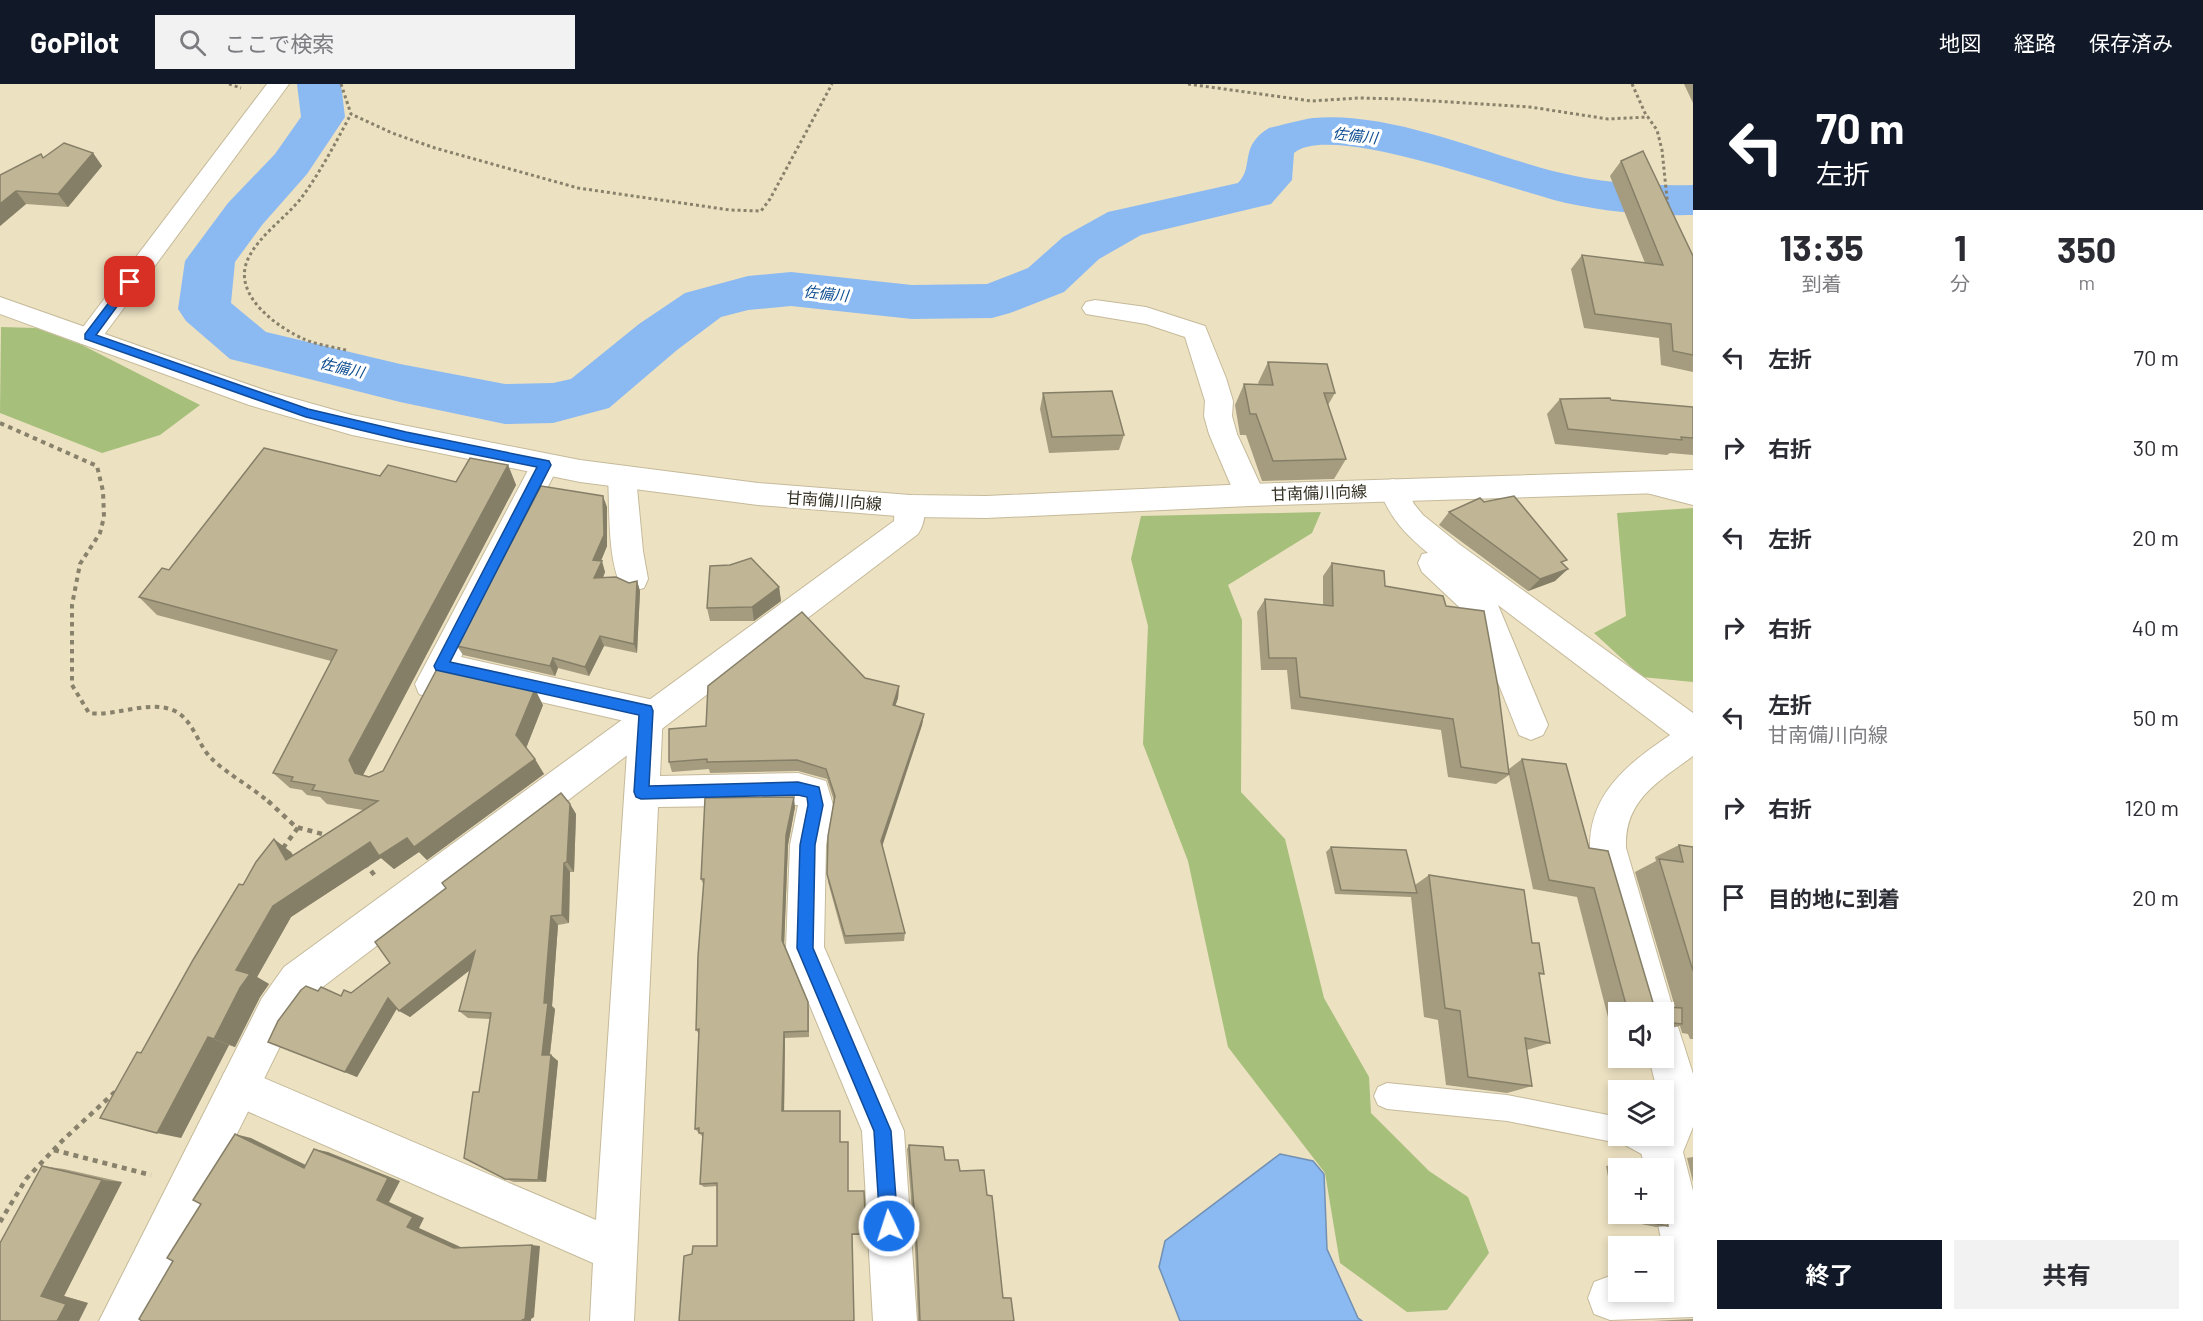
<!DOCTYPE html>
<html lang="ja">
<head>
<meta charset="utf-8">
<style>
	:root { --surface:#fff; --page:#f2f2f3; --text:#2b2b33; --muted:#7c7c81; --accent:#111827 }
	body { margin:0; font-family:Barlow,"Noto Sans JP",sans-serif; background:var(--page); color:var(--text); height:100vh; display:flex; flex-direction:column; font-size:22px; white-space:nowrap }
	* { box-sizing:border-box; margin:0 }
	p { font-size:20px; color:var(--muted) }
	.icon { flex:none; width:33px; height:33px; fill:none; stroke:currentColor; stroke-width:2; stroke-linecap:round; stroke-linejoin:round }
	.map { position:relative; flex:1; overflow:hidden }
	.details { display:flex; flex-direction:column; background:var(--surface); width:510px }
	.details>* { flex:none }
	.top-card { background:#111827; color:#fff; overflow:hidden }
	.fabs { position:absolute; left:1608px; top:918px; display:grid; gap:12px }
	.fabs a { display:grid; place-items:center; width:66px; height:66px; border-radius:0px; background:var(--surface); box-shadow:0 3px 9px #0003; font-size:30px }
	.pin { position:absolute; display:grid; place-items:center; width:51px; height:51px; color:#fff; margin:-26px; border-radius:12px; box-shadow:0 3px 9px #0006 }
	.me { position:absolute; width:66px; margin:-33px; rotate:356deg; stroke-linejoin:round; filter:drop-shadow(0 0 4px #0008) }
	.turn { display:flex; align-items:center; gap:21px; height:126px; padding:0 24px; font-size:27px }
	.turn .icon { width:78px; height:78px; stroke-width:2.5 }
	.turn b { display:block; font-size:42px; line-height:51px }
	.eta { display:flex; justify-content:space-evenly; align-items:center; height:102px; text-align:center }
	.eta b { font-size:36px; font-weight:700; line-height:42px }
	.button { display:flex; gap:12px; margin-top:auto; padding:12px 24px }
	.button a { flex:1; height:69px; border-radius:0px; background:var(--accent); color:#fff; font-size:24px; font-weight:700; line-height:69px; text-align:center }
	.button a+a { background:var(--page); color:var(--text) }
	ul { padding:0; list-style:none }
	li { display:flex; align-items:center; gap:18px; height:90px; padding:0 24px }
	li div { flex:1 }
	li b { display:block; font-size:22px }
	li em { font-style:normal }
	header { display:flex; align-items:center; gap:36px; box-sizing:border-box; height:84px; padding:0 30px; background:var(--accent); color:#fff }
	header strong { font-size:28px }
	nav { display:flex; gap:33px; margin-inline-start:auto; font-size:21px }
	.search { width:420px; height:54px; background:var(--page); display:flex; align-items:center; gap:15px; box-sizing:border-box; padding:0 21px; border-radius:0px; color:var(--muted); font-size:22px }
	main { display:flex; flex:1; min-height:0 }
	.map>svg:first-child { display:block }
	.forest { fill:#a6bf7b }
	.water { fill:#8bb9f2; stroke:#7190b4; stroke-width:1.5 }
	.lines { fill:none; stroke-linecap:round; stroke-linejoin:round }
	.river { fill:#8bb9f2; fill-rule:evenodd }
	.service-casing { stroke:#c5ba9a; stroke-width:2 }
	.minor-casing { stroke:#c5ba9a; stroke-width:2 }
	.tertiary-casing { stroke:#c5ba9a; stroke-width:2 }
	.secondary-casing { stroke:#c5ba9a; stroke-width:2 }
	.path-far2 { stroke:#88816b; stroke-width:3; stroke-dasharray:3 3; stroke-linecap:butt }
	.path-far1 { stroke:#88816b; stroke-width:4; stroke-dasharray:4.5 4.5; stroke-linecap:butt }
	.path { stroke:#88816b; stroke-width:4.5; stroke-dasharray:5 5; stroke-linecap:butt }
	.service { fill:#fff; fill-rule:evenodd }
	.minor { fill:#fff; fill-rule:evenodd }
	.tertiary { fill:#fff; fill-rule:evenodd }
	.secondary { fill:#fff; fill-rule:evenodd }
	.wall { fill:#a59c80 }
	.shaded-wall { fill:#867f68 }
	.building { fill:#c0b595; stroke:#867f68; stroke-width:1.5 }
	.route { fill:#1a73e8; stroke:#114b97; stroke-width:1.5 }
	.labels { text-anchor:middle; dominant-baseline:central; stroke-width:6; stroke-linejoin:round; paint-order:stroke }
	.far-water-label { font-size:15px; font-style:italic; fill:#0e4e91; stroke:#fff }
	.street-label { font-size:16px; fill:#332f22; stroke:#fff }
</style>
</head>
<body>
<header>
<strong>GoPilot</strong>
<div class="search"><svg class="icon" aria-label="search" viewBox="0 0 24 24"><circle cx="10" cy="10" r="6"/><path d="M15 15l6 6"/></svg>ここで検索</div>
<nav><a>地図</a><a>経路</a><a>保存済み</a></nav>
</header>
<main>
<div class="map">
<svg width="1693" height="1237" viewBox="0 0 1693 1237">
	<rect width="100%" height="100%" fill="#ece1c1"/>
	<g class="forest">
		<polygon points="1,243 36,244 82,261 200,321 160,351 102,369 0,329"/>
		<polygon points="1693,424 1693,598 1642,593 1594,549 1626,532 1617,429"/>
		<polygon points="1321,428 1312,449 1228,501 1242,536 1241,708 1285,755 1324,914 1369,993 1371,1029 1429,1087 1468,1113 1489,1169 1447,1226 1407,1228 1340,1179 1325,1089 1228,963 1188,777 1143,660 1148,542 1131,475 1141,432"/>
	</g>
	<polygon class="water" points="1280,1070 1313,1077 1324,1090 1327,1165 1358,1234 1362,1237 1180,1237 1159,1183 1165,1157"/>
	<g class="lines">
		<path class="river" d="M 297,0 L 341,0 L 345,33 L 307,90 L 262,141 L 235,178 L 231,219 L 266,248 L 400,280 L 505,300 L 553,299 L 571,295 L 639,240 L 685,209 L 748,192 L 791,188 L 912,201 L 987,200 L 1028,184 L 1063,153 L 1108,128 L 1238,99 C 1255,82 1238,63 1269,44 C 1283,41 1299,36 1313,34 C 1391,27 1482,69 1557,88 C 1601,99 1648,102 1693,101 L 1693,131 C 1650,132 1608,128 1566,119 C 1516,108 1331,37 1294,69 L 1292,96 L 1271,120 L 1141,151 L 1099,175 L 1064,208 L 1010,229 L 992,234 L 912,235 L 791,222 L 748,226 L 721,233 L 677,266 L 609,324 L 553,339 L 505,340 L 400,318 L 230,275 L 186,237 L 178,225 L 185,177 L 228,119 L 275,70 L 301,33 Z"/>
		<defs>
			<path id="service" d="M 1387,999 L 1507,1011 L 1618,1033 L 1618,1052 C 1639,1052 1666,1045 1675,1068 L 1671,1077 L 1662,1081 L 1625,1061 L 1623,1057 L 1618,1059 L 1507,1037 L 1387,1025 L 1378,1021 L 1374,1012 L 1378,1003 Z"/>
			<g id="minor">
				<polygon points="267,0 289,0 98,259 89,262 80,259 76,253 80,247"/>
				<polygon points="1095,216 1146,223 1205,242 1226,294 1233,317 1232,332 1237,350 1265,411 1260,419 1250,422 1240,419 1235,411 1209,350 1204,332 1205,317 1185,253 1146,240 1086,230 1082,224 1086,218"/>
				<polygon points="545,370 555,373 559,381 461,573 658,617 663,627 660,692 798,689 826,697 833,721 826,761 824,863 904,1047 917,1237 873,1237 862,1047 786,864 790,761 798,721 658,723 634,1237 590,1237 593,1179 224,1017 218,1003 224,989 238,983 596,1136 629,638 449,597 443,610 431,614 419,610 415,600 535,373"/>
				<path d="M 622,382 L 632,385 L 636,393 L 643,467 L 648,495 L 644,504 L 633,507 L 622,504 C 607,475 610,426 608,393 L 612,385 Z"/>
				<polygon points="1649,388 1693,399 1693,421 1639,407 1635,399 1639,391"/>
				<path d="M 1393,395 L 1403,398 L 1414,420 L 1423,431 L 1459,460 L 1693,629 L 1693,672 C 1658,698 1624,716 1626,764 L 1674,928 L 1670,940 L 1678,943 L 1693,990 L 1693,1043 L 1683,1068 L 1693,1107 L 1693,1233 L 1610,1236 L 1594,1230 L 1588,1214 L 1594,1198 L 1610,1192 L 1618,1191 L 1618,1208 L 1664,1208 L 1664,1190 L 1668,1190 L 1656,1130 L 1664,1130 L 1664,1084 L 1645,1084 L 1641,1068 L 1648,1052 L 1664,1052 L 1664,1006 L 1657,1006 L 1649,974 L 1664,974 L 1664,928 L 1636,928 L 1590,764 C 1589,709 1629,679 1670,651 L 1498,521 L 1548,641 L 1543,651 L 1531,656 L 1519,651 L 1473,536 L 1422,488 L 1418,479 L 1422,470 L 1428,469 C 1403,448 1392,436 1379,406 L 1383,398 Z"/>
			</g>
			<path id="tertiary" d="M 910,411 L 920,414 C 927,426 925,439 918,450 L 312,911 L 290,942 L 145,1237 L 99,1237 L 262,914 L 284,883 L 894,437 L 895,422 L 900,414 Z"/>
			<polygon id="secondary" points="0,213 267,307 352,331 580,376 758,399 910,411 986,412 1250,400 1693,386 1693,408 1250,422 986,434 910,433 758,421 580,398 352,351 249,321 0,230"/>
		</defs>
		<use href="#service" class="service-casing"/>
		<use href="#minor" class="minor-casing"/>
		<use href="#tertiary" class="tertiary-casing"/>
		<use href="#secondary" class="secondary-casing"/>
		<g class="path-far2">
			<polyline points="229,0 241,4"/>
			<polyline points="341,0 351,30 392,49 435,64 578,104 730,126 761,127 770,115 832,0"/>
			<polyline points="1188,0 1311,17 1359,14 1402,15 1530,23 1608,35 1648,33"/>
			<polyline points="1632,0 1645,29 1657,46 1662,66 1668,124"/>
			<path d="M 346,266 C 333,263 319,261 306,256 C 278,244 231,211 248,175 C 259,151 286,134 302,113 C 321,87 336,58 351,30"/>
		</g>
		<path class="path-far1" d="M 0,339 L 97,382 L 103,407 L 104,433 L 100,449 L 80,480 L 72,521 L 72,601 L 89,629 C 116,633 149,615 175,627 C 193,636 198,661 211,674 C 227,690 252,703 270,719"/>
		<g class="path">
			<polyline points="268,717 296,743 330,752"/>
			<polyline points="283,764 300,741"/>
			<polyline points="365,779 375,792"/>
			<polyline points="54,1066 151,1091"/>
			<polyline points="0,1138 26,1095 63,1056 116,1007"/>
		</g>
		<use href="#service" class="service"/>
		<use href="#minor" class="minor"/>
		<use href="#tertiary" class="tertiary"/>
		<use href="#secondary" class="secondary"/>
	</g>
	<g class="wall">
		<polygon points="1684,0 1693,0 1693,19"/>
		<polygon points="93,69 102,82 68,123 26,120 0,142 0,91 44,74"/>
		<polygon points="1621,77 1693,172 1693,288 1661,281 1659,254 1584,244 1571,185 1582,171 1645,179 1610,92"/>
		<polygon points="1268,278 1335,309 1328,321 1346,375 1334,395 1262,397 1246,351 1240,351 1235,321 1244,300 1259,300 1258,299"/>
		<polygon points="1043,309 1124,351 1119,366 1049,369 1040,325"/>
		<polygon points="1560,315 1611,316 1693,354 1693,371 1670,369 1667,371 1555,360 1547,330"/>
		<polygon points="508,381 516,401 363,691 369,693 543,621 526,664 544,690 427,776 419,768 394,785 381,774 291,833 257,893 269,900 260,913 235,963 229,961 181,1054 141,969 243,801 291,768 293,771 363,726 327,720 320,713 307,711 302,706 290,704 273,689 331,577 157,531 139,513 169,486 380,392 456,398"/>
		<polygon points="607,423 607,462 601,477 605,488 603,494 629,499 637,497 640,507 637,569 604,562 589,592 558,584 555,592 463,571 457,562"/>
		<polygon points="1449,428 1563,480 1555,497 1528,507 1439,441"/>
		<polygon points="1332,479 1385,502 1446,522 1509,685 1522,675 1589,764 1654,922 1675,923 1635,788 1656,777 1655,773 1679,761 1693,763 1693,955 1690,955 1688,950 1682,949 1680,942 1679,942 1664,946 1664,928 1618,928 1618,942 1610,941 1577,813 1533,805 1509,691 1496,700 1448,693 1441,646 1291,625 1287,586 1261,586 1257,528 1265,515 1323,521 1323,492"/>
		<polygon points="779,503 781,517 754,537 710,537 707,524"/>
		<polygon points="865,594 899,602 898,614 895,622 924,630 922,641 882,761 905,849 904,857 845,860 828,798 827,790 834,717 827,695 798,687 710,689 709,685 672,688 669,678 706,642"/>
		<polygon points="570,720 576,730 574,788 570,788 569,839 558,841 552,922 555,925 550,971 558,977 546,1098 514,1098 505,1095 479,1008 490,935 468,934 459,927 470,886 410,933 397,924 357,993 268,958 318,907 341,912 351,909 390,879"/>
		<polygon points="795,723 788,761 784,860 809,925 809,953 785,954 784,1027 840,1058 848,1107 866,1150 866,1151 852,1151 692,1170 717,1162 717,1102 704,1103 700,1100 703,1053 695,1045 699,950 696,946 704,802 701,795"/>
		<polygon points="1331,763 1415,801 1429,791 1532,859 1544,890 1539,891 1550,959 1527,966 1532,1002 1507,1009 1446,1001 1438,936 1424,933 1411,813 1335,810 1326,768"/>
		<polygon points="909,1061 945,1076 960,1087 987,1111 1003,1213 1011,1214 1014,1237 918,1237 915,1164 907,1065"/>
		<polygon points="1693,1073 1693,1098 1687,1074"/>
		<polygon points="1617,1080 1618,1084 1618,1130 1664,1130 1666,1128 1668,1142 1656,1143 1616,1135 1606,1082"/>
		<polygon points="42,1082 64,1085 122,1098 64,1212 88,1219 0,1237"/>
		<polygon points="1693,1235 1693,1237 1653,1237"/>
	</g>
	<g class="shaded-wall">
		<polygon points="93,69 102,82 68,123 58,110"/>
		<polygon points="16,107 26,120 0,142 0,120"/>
		<polygon points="508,381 516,401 363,691 355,689 349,676"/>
		<polygon points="603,412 607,423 607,462 597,486 593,476"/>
		<polygon points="602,477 605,488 598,505 594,494"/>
		<polygon points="1568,485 1555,497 1528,507 1540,495"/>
		<polygon points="637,497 640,507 637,569 634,560"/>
		<polygon points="779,503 781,517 754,537 752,523"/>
		<polygon points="600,552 604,562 589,592 585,583"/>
		<polygon points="553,574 558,584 555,592 550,582"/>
		<polygon points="899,602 898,614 892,632 893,621"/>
		<polygon points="535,605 543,621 525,667 516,651"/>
		<polygon points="924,630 922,641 881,766 881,757"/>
		<polygon points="535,675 544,690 427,776 419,768 394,785 381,774 291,833 257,893 269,900 260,913 235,963 214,955 236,886 273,822 370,758 407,754"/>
		<polygon points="794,713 795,723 788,761 784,864 782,856 786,751"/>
		<polygon points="570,720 576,730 574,788 567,778"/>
		<polygon points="274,755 291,768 303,788 286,776"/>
		<polygon points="564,779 570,788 569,839 562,831"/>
		<polygon points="551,832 558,841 552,922 555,925 549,977 542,971 544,919"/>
		<polygon points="475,867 484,875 410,933 399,927"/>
		<polygon points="388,914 399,921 357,993 345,988"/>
		<polygon points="784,948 785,954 784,1032 782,1027"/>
		<polygon points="208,953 229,961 181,1054 157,1049"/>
		<polygon points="551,971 558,977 546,1098 538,1096"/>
		<polygon points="235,1050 251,1054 318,1087 304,1084"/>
		<polygon points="314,1065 328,1068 400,1097 389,1118 424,1134 419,1144 465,1165 454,1164 407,1143"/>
		<polygon points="102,1096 122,1098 64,1212 88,1219 79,1237 57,1237 41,1212"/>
		<polygon points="532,1161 540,1162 534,1233 531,1235 531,1237 522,1237"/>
	</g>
	<g class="building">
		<polygon points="64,59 93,69 58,110 16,107 0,120 0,91 41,70 43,74"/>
		<polygon points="1643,67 1693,172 1693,271 1673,267 1671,240 1595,230 1582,171 1663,181 1621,77"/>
		<polygon points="1268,278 1327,280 1335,309 1324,309 1346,375 1273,377 1256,330 1250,330 1244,300 1273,301"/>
		<polygon points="1112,307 1124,351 1052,353 1043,309"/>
		<polygon points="1610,314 1611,316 1693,323 1693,354 1681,353 1682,356 1568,345 1560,315"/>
		<polygon points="264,364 380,392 388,381 456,398 470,374 508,381 349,676 355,689 369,693 383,687 438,583 535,605 516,651 535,675 414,763 407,754 379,772 370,758 273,822 236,886 250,890 240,904 214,955 208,953 157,1049 100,1034 137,968 141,969 193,876 239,800 243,801 256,778 274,755 286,776 378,717 312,706 315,701 291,697 293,693 273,689 337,566 139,513 162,484 169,486"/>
		<polygon points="541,402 603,412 604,451 593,476 602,477 594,494 616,493 629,499 637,497 634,560 600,552 585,583 553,574 550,582 457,562"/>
		<polygon points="1514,412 1567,476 1561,478 1568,485 1540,495 1449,428 1480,414 1484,418"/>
		<polygon points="751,474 779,503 752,523 707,524 710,482 730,481"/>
		<polygon points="1332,479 1384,487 1385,502 1443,512 1446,522 1484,527 1498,603 1509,690 1461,683 1453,635 1300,613 1296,574 1269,574 1265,515 1333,522"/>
		<polygon points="802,528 865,594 899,602 893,621 924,630 881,757 905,849 845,852 827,790 828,752 835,712 826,685 797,676 707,678 707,675 669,678 669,645 706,642 708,602"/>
		<polygon points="1522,675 1566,680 1589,764 1608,767 1654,922 1682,924 1682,940 1664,938 1664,928 1628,928 1594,804 1549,796"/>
		<polygon points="561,709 570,720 567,778 564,779 562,831 551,832 544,919 548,919 542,971 551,971 538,1096 505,1095 464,1074 473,1008 479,1008 491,929 459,927 475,867 399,927 388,914 345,988 268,958 278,937 301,906 306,902 318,907 321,903 341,912 344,906 351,909 390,879 375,858 446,804 442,799"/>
		<polygon points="794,713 786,751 782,856 808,918 808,947 784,948 782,1027 840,1027 840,1058 848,1058 848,1107 864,1107 866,1150 852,1150 854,1237 679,1237 684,1172 692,1170 693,1162 717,1162 717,1099 700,1100 703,1049 699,1049 699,1044 695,1045 699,945 696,946 698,872 704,795 701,795 705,714"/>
		<polygon points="1679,761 1693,763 1693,887 1659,775 1683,778"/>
		<polygon points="1331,763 1406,766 1417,809 1341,806"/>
		<polygon points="1429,791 1524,806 1532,859 1539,859 1544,890 1539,889 1550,959 1525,954 1532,1002 1468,993 1460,927 1445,924"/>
		<polygon points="235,1050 304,1084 314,1065 388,1094 377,1116 413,1133 407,1143 454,1164 532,1161 525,1235 522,1236 522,1237 142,1237 139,1235 173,1177 167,1174 201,1120 193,1116"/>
		<polygon points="909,1061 943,1063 945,1076 958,1076 960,1087 984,1086 987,1111 992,1112 1003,1214 1011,1214 1014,1237 920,1237 917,1163"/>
		<polygon points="1617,1080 1651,1084 1618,1084 1618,1089"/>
		<polygon points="42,1082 102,1096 41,1212 66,1220 57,1237 0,1237 0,1159"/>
		<polygon points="1664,1086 1673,1087 1673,1127 1666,1128 1668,1142 1627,1134 1627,1130 1664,1130"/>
	</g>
	<polygon class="route" points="130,195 135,198 96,251 308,325 406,348 549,377 551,381 450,578 651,622 653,627 649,702 798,698 819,703 823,721 815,761 813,864 891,1047 898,1142 895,1148 889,1151 883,1148 880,1142 874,1047 797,864 800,761 808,721 807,713 798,711 641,715 636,713 634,708 639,631 436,586 434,582 436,578 537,383 406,357 306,333 85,255 85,250 126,196"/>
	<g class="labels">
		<g class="far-water-label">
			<text transform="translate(1355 51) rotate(7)">佐備川</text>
			<text transform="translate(826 209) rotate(6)">佐備川</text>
			<text transform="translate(342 283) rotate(13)">佐備川</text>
		</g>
		<g class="street-label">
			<text transform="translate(1319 408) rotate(-2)">甘南備川向線</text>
			<text transform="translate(834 416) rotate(4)">甘南備川向線</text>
		</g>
	</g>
</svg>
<div class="fabs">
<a><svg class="icon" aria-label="sound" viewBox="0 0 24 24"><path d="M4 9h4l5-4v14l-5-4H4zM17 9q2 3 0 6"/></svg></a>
<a><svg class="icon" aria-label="layers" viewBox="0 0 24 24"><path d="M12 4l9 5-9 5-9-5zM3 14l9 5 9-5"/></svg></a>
<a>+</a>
<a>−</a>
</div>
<div class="pin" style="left:130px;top:198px;background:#d93025"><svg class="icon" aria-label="arrive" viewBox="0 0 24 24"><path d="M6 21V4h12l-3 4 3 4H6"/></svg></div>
<svg class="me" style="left:889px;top:1142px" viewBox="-20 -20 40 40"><circle r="17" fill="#1a73e8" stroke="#fff" stroke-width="3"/><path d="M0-11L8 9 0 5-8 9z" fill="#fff"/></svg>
</div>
<section class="details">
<div class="top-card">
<div class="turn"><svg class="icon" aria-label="left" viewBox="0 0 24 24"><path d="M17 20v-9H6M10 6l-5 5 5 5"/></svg><div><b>70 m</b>左折</div></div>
</div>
<div class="eta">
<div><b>13:35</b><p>到着</p></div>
<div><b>1</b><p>分</p></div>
<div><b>350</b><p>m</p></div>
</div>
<ul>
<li><svg class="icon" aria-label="left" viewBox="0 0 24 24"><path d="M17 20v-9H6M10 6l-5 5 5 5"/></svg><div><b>左折</b></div><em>70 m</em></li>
<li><svg class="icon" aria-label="right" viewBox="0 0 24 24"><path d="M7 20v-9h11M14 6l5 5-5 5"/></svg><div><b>右折</b></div><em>30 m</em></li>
<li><svg class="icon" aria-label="left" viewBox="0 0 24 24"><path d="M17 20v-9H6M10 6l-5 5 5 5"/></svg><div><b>左折</b></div><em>20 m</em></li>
<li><svg class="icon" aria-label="right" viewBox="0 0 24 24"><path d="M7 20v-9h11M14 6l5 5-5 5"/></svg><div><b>右折</b></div><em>40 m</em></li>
<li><svg class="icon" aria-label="left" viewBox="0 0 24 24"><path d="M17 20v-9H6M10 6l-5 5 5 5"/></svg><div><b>左折</b><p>甘南備川向線</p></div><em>50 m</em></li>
<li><svg class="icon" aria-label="right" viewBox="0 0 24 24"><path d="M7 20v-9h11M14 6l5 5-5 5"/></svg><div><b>右折</b></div><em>120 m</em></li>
<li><svg class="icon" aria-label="arrive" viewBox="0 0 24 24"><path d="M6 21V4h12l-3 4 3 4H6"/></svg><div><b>目的地に到着</b></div><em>20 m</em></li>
</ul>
<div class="button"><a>終了</a><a>共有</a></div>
</section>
</main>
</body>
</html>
